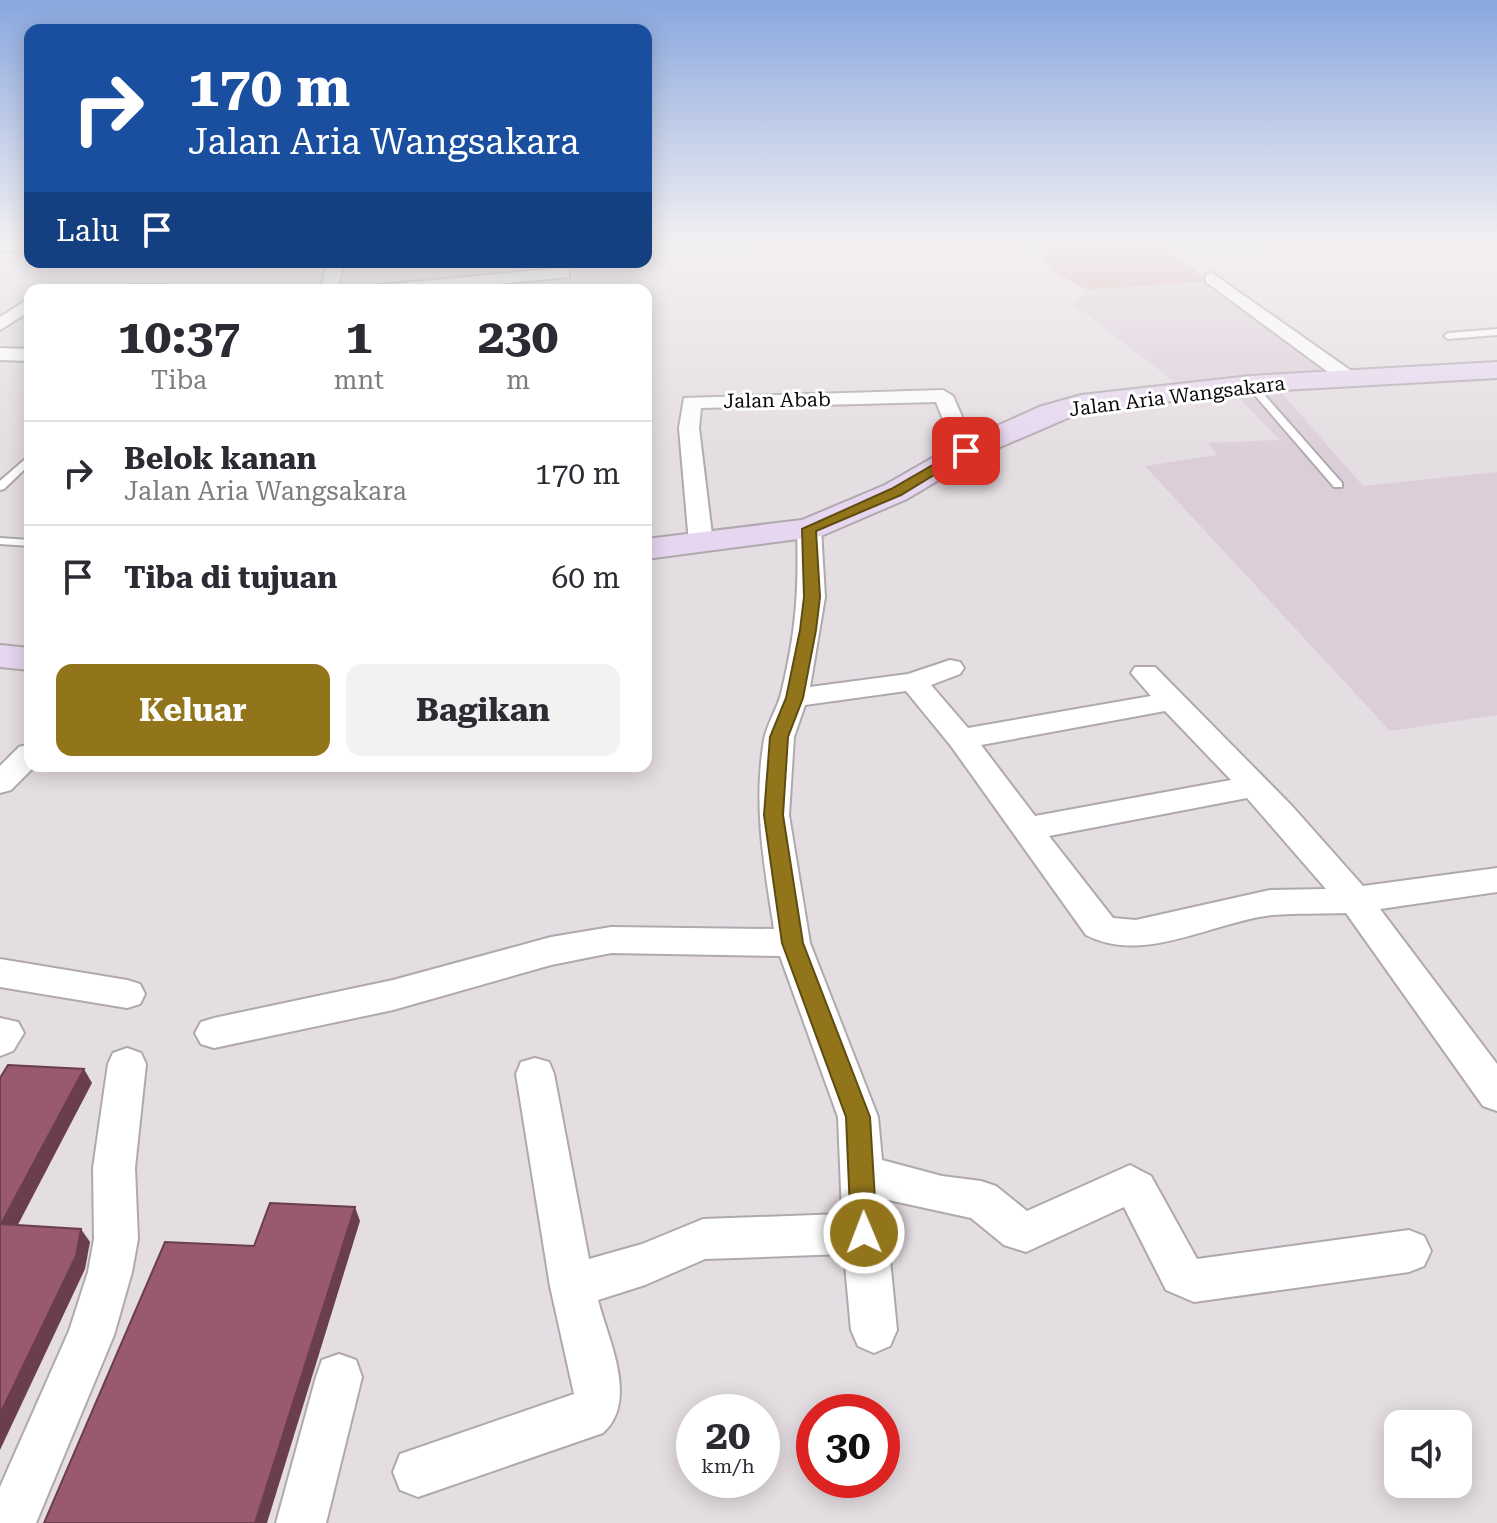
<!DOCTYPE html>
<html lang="id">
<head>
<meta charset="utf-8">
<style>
	:root { --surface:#fff; --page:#f2f2f3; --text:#2b2b33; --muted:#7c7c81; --line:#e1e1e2; --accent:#92751b }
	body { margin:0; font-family:"Roboto Serif",serif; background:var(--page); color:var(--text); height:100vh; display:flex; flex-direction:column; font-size:30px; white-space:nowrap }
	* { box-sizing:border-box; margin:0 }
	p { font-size:26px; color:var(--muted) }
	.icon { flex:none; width:44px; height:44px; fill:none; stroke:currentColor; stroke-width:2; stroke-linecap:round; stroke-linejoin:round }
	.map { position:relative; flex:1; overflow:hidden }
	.details { position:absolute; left:24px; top:284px; width:628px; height:488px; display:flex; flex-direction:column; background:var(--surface); border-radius:16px; box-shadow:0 4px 20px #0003 }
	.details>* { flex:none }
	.banner { position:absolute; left:24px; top:24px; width:628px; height:244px; border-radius:16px; box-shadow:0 4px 20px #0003; background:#1a4fa0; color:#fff; overflow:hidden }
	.controls { position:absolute; left:1384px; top:1410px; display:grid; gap:16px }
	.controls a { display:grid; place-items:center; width:88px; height:88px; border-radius:16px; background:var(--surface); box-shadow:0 4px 20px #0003; font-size:40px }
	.speed { position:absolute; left:676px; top:1394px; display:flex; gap:16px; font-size:40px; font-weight:700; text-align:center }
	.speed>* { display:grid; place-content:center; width:104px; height:104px; border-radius:50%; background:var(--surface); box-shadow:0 4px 20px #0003; line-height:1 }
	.speed small { font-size:20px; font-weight:400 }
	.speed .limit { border:12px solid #d22; background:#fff; color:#111 }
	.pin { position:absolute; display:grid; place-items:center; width:68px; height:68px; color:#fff; margin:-34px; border-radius:16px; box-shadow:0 4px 12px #0006 }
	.me { position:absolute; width:88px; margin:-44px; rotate:359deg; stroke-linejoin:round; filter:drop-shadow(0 0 6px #0008) }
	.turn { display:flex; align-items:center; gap:28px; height:168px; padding:0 32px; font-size:36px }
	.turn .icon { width:104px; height:104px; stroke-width:2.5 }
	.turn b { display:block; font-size:56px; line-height:68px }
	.then { display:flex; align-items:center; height:76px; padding:0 32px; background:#0003; gap:16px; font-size:30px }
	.eta { display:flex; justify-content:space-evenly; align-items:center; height:136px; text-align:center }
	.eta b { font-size:48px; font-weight:700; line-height:56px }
	.cta { display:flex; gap:16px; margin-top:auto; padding:16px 32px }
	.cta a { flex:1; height:92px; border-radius:16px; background:var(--accent); color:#fff; font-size:32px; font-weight:700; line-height:92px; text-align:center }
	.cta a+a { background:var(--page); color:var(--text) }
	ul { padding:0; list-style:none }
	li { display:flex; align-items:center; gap:24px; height:104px; padding:0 32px; border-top:2px solid var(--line) }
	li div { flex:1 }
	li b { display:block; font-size:30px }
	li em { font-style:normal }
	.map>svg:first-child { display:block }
	.built { fill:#dcced8 }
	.green { fill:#dcafad }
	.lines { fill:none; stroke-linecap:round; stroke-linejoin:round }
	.lane-casing { stroke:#afa9ae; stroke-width:4 }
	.street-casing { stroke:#afa9ae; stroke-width:4 }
	.secondary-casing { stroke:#afa9ae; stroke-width:4 }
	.lane { fill:#fff; fill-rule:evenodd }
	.street { fill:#fff; fill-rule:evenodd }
	.secondary { fill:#e6d6ef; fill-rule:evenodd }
	.wall { fill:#844d5f }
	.shaded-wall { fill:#6b3e4e }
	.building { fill:#99596f; stroke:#6b3e4e; stroke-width:2 }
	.route { fill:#92751b; stroke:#5f4c12; stroke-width:2 }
	.labels { text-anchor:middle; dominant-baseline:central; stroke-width:6; stroke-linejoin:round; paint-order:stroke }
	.far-street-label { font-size:20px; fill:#0d0a0c; stroke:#fff }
</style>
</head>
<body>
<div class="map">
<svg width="1497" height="1523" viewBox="0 0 1497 1523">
	<rect width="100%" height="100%" fill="#e4dde2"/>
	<polygon class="built" points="1207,281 1338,378 1272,382 1363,486 1497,472 1497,715 1390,731 1145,466 1217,455 1208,443 1280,440 1225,383 1184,389 1073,304 1087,290"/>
	<polygon class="green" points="1166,244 1207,281 1087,290 1052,271 1037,245"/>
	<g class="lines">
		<defs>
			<g id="lane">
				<polygon points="1497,329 1497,335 1448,339 1444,336 1448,333"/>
				<polygon points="1247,382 1253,382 1342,483 1342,487 1334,487 1247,386"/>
				<polygon points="30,455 30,464 4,489 0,490 0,481"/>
				<polygon points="0,538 30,540 30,546 0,544"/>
			</g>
			<g id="street">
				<polygon points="0,244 30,244 30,250 0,251"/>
				<polygon points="327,262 343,262 339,285 344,290 325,290 322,286"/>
				<polygon points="563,268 569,269 569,277 435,290 371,290 380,285"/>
				<polygon points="1212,273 1357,375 1360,379 1357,383 1343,383 1206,282 1206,274"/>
				<polygon points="132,285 165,285 174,290 123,290"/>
				<polygon points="30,298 30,311 0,330 0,317"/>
				<polygon points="0,348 30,349 30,361 0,360"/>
				<polygon points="943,390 953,396 977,451 974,456 958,456 936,402 701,408 699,428 713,543 701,550 689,543 679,428 684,398"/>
				<path d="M 809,522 L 821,529 L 825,597 L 810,687 L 908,674 L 950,660 L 960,662 L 964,668 L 960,674 L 931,685 L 968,728 L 1151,696 L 1131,673 L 1135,667 L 1155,667 L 1292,806 L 1363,886 L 1497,868 L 1497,892 L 1380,909 L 1497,1064 L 1497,1111 L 1483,1106 L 1346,913 C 1321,914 1296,913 1272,915 C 1212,922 1144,965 1086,935 L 951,746 L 906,691 L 805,705 L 794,737 L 789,815 L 810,943 L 878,1117 L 882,1160 L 942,1176 L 981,1181 L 996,1186 L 1027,1211 L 1130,1165 L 1151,1176 L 1197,1259 L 1409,1230 L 1424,1236 L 1431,1251 L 1424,1266 L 1409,1272 L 1194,1302 L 1166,1290 L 1124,1207 L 1026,1252 L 1004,1245 L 971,1218 L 884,1199 L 897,1330 L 890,1346 L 874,1353 L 858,1346 L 851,1330 L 844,1254 L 705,1259 L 645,1285 L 598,1300 C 608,1340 639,1400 603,1433 L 418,1497 L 400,1490 L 393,1472 L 400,1454 L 574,1394 L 550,1286 L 516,1074 L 521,1062 L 535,1058 L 549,1062 L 554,1074 L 589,1259 L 642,1244 L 703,1219 L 842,1214 L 838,1117 L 780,956 L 611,953 L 551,965 L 393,1010 L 214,1048 L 201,1044 L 195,1033 L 201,1022 L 214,1018 L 393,980 L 551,937 L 611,927 L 774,929 C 764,865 753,804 764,740 C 767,724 777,709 781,694 C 796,632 799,592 797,529 ZM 1165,711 L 1231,780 L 1035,816 L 981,745 ZM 1247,798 L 1326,889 L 1270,890 L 1136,920 L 1113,918 L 1049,836 Z"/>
				<polygon points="30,744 30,766 35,766 11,790 0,793 0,766 19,747"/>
				<polygon points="0,959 127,980 140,984 145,994 140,1004 127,1008 0,987"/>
				<polygon points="0,1018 18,1022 24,1033 13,1051 0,1056"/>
				<polygon points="127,1048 141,1053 146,1064 135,1168 138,1239 132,1272 114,1335 36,1523 0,1523 0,1487 69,1331 88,1272 94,1239 93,1168 108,1064 113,1053"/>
				<polygon points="339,1354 356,1360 362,1377 326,1523 276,1523 316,1377 322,1360"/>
			</g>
			<g id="secondary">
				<polygon points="1497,362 1497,378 1250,392 1084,411 977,457 907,499 821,536 646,559 646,539 802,520 885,485 955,445 1039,407 1081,395 1250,376"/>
				<polygon points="0,645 30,648 30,670 0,667"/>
			</g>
		</defs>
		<use href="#lane" class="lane-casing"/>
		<use href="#street" class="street-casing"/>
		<use href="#secondary" class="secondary-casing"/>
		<use href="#lane" class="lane"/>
		<use href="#street" class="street"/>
		<use href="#secondary" class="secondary"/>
	</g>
	<polygon class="wall" points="81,262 232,262 229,266 83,267"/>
	<g class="shaded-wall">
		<polygon points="84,1069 92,1083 11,1238 1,1224"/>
		<polygon points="355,1207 360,1221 267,1523 255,1523"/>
		<polygon points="81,1229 90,1242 85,1269 0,1450 0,1414"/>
	</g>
	<g class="building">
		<polygon points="8,1065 84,1069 1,1224 81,1229 76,1256 0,1414 0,1078"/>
		<polygon points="270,1203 355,1207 255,1523 44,1523 165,1242 254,1246"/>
	</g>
	<linearGradient id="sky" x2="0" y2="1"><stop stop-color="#89a7de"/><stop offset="0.53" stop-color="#f3f0f2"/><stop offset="1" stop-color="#f3f0f2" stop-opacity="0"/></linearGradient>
	<rect width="1497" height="457" fill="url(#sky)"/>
	<polygon class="route" points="962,448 973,451 901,495 816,531 820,597 816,630 803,698 788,737 783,815 803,943 870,1117 877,1233 873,1241 864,1245 855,1241 851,1233 846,1117 782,943 764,815 770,737 786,698 800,630 804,597 802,529 891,489"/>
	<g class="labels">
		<g class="far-street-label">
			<text transform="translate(1177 396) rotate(-7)">Jalan Aria Wangsakara</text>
			<text transform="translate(777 400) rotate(-1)">Jalan Abab</text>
		</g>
	</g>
</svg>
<div class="controls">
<a><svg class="icon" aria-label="sound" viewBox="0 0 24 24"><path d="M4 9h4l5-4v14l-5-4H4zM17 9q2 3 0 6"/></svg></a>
</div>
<div class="speed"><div>20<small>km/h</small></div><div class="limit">30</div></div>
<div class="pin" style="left:966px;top:451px;background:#d93025"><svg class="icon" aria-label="arrive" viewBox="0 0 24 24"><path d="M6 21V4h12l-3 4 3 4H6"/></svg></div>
<svg class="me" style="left:864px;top:1233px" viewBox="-20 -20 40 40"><circle r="17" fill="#92751b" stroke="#fff" stroke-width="3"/><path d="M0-11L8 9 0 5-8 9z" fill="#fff"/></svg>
<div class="banner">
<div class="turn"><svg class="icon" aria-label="right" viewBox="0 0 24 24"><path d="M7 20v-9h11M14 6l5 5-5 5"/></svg><div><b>170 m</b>Jalan Aria Wangsakara</div></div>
<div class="then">Lalu<svg class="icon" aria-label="arrive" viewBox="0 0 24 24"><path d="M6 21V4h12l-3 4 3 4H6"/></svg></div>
</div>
<section class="details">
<div class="eta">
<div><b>10:37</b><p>Tiba</p></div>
<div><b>1</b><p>mnt</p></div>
<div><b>230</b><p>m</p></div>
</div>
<ul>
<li><svg class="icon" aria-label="right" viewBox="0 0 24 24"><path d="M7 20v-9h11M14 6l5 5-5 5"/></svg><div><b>Belok kanan</b><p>Jalan Aria Wangsakara</p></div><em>170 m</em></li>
<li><svg class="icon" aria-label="arrive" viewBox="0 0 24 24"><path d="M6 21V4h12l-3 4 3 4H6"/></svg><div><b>Tiba di tujuan</b></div><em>60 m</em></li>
</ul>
<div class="cta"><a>Keluar</a><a>Bagikan</a></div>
</section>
</div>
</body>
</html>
